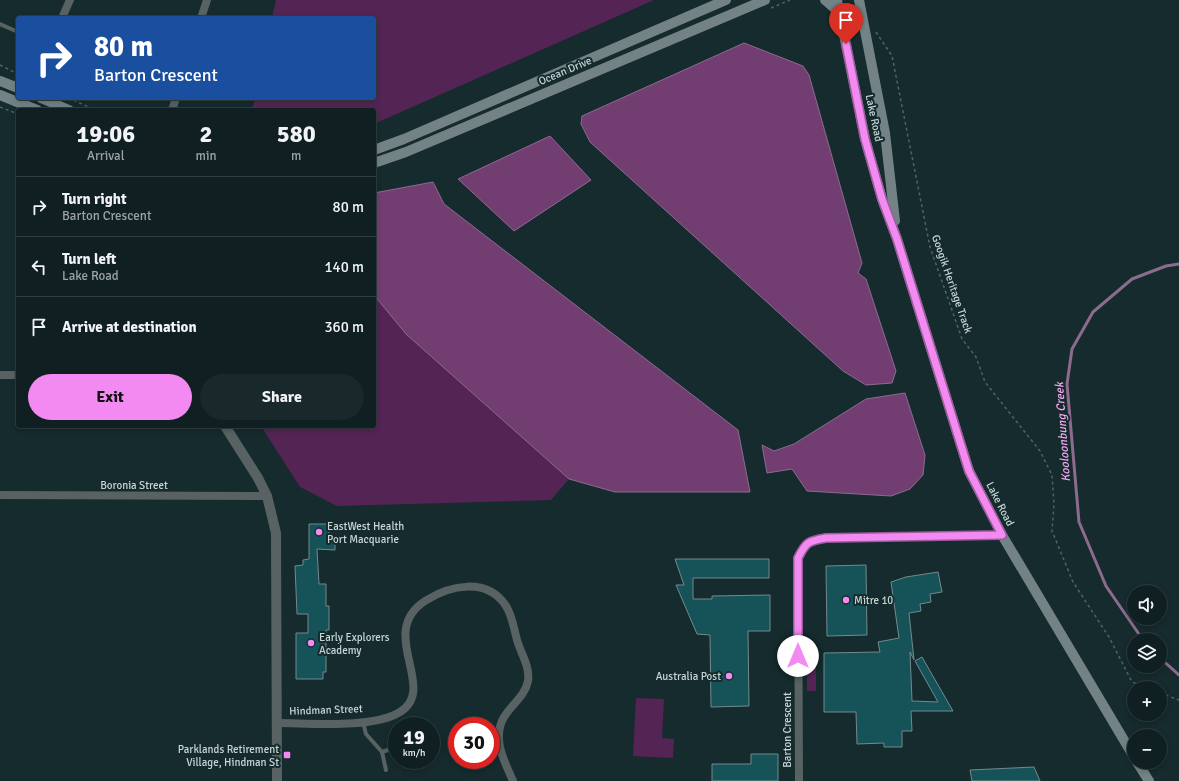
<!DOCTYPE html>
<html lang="en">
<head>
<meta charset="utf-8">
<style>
	:root { --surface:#102022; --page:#19282a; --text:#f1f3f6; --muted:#9ca3a5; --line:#303e40; --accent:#f38af1 }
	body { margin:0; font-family:Signika,sans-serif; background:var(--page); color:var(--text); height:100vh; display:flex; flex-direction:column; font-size:15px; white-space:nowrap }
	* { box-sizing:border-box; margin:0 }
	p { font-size:13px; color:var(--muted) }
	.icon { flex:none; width:22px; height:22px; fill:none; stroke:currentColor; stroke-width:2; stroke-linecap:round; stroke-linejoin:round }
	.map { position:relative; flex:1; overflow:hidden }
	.panel { position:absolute; left:16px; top:108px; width:360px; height:320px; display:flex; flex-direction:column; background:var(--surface); border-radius:4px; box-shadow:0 2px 6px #0003,0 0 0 1px var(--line) }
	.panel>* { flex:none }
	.hud { position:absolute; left:16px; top:16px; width:360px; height:84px; border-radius:4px; box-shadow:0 2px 6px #0003,0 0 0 1px var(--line); background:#1a4fa0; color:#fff; overflow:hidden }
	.fabs { position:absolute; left:1127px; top:585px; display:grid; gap:8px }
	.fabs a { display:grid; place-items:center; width:40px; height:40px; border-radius:50%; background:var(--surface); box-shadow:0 2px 6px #0003,0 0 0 1px var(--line); font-size:20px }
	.speed { position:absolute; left:388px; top:717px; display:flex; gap:8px; font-size:20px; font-weight:700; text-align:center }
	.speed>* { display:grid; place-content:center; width:52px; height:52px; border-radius:50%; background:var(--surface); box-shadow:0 2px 6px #0003,0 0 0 1px var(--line); line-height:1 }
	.speed small { font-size:10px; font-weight:400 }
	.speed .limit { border:6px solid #d22; background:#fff; color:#111 }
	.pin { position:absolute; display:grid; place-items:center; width:34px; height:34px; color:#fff; margin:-41px -17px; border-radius:50% 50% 50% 0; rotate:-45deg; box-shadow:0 0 4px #0007 }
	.pin .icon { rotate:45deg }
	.me { position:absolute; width:44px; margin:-22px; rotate:0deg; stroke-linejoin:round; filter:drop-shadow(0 0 3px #0008) }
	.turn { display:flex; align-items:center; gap:14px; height:84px; padding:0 12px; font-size:18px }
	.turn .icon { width:52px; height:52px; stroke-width:2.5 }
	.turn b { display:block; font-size:28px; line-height:34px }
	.eta { display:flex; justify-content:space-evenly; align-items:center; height:68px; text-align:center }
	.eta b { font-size:24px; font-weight:700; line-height:28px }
	.primary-button { display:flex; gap:8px; margin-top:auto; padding:8px 12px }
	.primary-button a { flex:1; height:46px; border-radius:24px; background:var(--accent); color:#111; font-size:16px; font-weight:700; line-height:46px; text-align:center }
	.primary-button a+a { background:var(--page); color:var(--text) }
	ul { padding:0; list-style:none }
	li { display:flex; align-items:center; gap:12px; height:60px; padding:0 12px; border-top:1px solid var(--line) }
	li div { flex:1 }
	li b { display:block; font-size:15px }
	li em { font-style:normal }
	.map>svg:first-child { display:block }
	.green { fill:#542454 }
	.water { fill:#723e71; stroke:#8c6b8f }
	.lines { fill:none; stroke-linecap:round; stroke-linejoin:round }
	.stream { stroke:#8c6b8f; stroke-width:3 }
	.building { fill:#165359; stroke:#728a8d }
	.path { stroke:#506365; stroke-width:1.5; stroke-dasharray:3 3; stroke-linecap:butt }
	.service { stroke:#586263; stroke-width:4 }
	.minor { stroke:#586263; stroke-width:8 }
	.tertiary { stroke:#586263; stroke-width:10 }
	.secondary { stroke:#738385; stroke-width:10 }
	.route-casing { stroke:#9e5a9d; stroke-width:10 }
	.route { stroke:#f38af1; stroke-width:7 }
	.poi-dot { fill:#f38af1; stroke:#152b2d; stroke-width:1.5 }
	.labels { text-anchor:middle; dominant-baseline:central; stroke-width:4; stroke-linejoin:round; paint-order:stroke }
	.street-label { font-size:11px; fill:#c8d5d6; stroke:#152b2d }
	.poi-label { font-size:11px; fill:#c8d5d6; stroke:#152b2d; text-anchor:start }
	.water-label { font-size:12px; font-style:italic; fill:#f5a8f3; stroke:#152b2d }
</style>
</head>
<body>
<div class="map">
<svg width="1179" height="781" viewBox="0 0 1179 781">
	<rect width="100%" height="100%" fill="#152b2d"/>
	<g class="green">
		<polygon points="276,0 654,0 374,124 374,110 252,110 255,98 374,98 374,18 272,18"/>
		<polygon points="374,295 406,334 569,479 551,500 337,506 300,487 261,426 374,426"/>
		<rect x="807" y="668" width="9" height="23"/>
		<polygon points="636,698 664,699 662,738 674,739 673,758 633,756"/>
	</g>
	<g class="water">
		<polygon points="744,43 803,66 809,75 862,263 858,273 866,279 896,371 892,383 866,385 843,371 590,142 581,124 582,116"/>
		<polygon points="550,136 591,180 514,231 458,179"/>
		<polygon points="433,182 444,204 738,430 750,492 615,492 569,479 406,334 374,295 374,193"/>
		<polygon points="905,393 925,455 923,475 910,489 891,496 807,491 792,469 767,473 762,445 774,451 794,444 866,399"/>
	</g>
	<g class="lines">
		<g class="stream">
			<polyline points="1143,640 1106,586 1079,522 1067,384 1072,349 1093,312 1132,279 1166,266 1179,264"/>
			<polyline points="1160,658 1179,675"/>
		</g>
	</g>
	<g class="building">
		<polygon points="309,524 329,524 329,541 335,541 335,550 317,549 319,584 326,584 326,606 329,606 329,630 326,630 326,672 323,672 323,679 296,679 296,633 308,633 308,614 297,614 295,566 303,565 303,560 309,559"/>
		<polygon points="675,559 769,559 769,578 693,578 693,599 712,599 712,596 770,595 770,631 748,631 749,706 711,707 710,635 697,634 676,585 684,585"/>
		<polygon points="866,565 867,635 827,636 826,566"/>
		<polygon points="938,572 942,592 930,594 931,602 920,604 921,611 909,613 914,660 910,652 912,701 938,702 915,661 922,657 953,711 911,711 912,731 902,731 902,747 884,747 884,743 857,744 856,712 824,712 824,653 880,652 878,642 899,638 891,582 906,577"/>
		<polygon points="751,754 778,754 778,781 712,781 712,764 751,764"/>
		<polygon points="1034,767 1040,781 972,781 970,770"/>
	</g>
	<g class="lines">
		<g class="path">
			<polyline points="771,8 790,0"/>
			<polyline points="876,32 892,56 930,247 962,339 976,357 985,382 1040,451 1052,475 1054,504 1052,531 1073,582 1109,637 1132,682 1148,688"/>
			<polyline points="0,65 18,74"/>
			<polyline points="68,98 96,110"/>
			<polyline points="0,107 18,114"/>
			<polyline points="183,110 183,109"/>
			<polyline points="1160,693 1179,700"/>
		</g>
		<g class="service">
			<polyline points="0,24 18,32"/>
			<polyline points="363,722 366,734 382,752 386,770"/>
			<polyline points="382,752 397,747"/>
		</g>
		<g class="minor">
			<polyline points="62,18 70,0"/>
			<polyline points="201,18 207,0"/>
			<polyline points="172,110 176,98"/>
			<polyline points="0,375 18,375"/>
			<polyline points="0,495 267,496"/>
			<path d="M 277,723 C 310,723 372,729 400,712 C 439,688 376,633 425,601 C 450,585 487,577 506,606 C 512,615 514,629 517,640 C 521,654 530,666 528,681 C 524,702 499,710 499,735 C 498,750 507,767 513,781"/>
			<path d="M 799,781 L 798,558 C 806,542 808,541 826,538 L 1002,535"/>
		</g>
		<polyline class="tertiary" points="225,426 258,478 267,496 276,533 277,781"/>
		<g class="secondary">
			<polyline points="825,0 840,13"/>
			<polyline points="837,0 865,139 882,199 897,239 969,471 1002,535 1134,757"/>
			<polyline points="859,0 885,133 895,221"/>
			<polyline points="0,81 18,88"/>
			<polyline points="0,95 37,110"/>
			<polyline points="41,98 69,110"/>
			<polyline points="374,150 404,139 726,0"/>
			<polyline points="374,163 406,152 765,0"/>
			<polyline points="1137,762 1149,781"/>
		</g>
	</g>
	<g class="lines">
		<defs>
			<path id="route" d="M 798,656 L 798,558 C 806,542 808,541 826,538 L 1002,535 L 969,471 L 897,239 L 882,199 L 865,139 L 846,44"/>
		</defs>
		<use href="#route" class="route-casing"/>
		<use href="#route" class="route"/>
	</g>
	<g class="poi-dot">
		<circle cx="319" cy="532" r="4"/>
		<circle cx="846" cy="600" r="4"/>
		<circle cx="311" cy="643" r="4"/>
		<circle cx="729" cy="676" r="4"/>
		<rect x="283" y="751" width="8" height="8" rx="2"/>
	</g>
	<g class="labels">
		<g class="street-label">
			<text transform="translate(565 71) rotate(-23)">Ocean Drive</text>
			<text transform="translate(874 118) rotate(78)">Lake Road</text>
			<text transform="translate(952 284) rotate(71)">Googik Heritage Track</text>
			<text x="134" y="485">Boronia Street</text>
			<text transform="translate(1000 504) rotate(63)">Lake Road</text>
			<text transform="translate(326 710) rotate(-2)">Hindman Street</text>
			<text transform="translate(787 730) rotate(-90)">Barton Crescent</text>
		</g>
		<g class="poi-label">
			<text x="327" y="526">EastWest Health<tspan x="327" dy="13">Port Macquarie</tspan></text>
			<text x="854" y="600">Mitre 10</text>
			<text x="319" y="637">Early Explorers<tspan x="319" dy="13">Academy</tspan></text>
			<text x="721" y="676" text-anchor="end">Australia Post</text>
			<text x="279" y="749" text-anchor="end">Parklands Retirement<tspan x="279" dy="13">Village, Hindman St</tspan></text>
		</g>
		<g class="water-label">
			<text transform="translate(1063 432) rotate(-94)">Kooloonbung Creek</text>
		</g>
	</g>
</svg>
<div class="fabs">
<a><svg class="icon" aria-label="sound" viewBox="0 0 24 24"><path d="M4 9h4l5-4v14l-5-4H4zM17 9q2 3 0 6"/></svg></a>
<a><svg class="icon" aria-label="layers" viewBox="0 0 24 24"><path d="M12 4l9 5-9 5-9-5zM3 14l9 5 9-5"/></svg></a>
<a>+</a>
<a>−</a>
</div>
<div class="speed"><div>19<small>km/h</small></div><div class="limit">30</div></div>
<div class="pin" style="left:846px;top:44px;background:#d93025"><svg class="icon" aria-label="arrive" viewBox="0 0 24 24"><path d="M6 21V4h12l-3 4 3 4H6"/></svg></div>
<svg class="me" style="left:798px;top:656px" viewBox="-20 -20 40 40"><circle r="19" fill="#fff"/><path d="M0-13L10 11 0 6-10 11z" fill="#f38af1"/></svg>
<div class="hud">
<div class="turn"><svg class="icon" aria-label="right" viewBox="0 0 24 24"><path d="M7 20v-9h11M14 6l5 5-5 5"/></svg><div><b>80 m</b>Barton Crescent</div></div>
</div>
<section class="panel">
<div class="eta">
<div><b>19:06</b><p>Arrival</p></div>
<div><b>2</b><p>min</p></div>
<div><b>580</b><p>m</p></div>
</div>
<ul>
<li><svg class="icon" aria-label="right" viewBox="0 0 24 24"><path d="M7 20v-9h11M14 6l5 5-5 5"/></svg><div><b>Turn right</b><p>Barton Crescent</p></div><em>80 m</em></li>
<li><svg class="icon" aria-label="left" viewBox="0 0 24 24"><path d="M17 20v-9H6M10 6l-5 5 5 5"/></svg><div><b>Turn left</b><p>Lake Road</p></div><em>140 m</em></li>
<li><svg class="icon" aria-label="arrive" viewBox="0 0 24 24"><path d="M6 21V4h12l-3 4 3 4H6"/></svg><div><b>Arrive at destination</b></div><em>360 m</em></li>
</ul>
<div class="primary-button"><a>Exit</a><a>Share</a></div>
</section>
</div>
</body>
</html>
